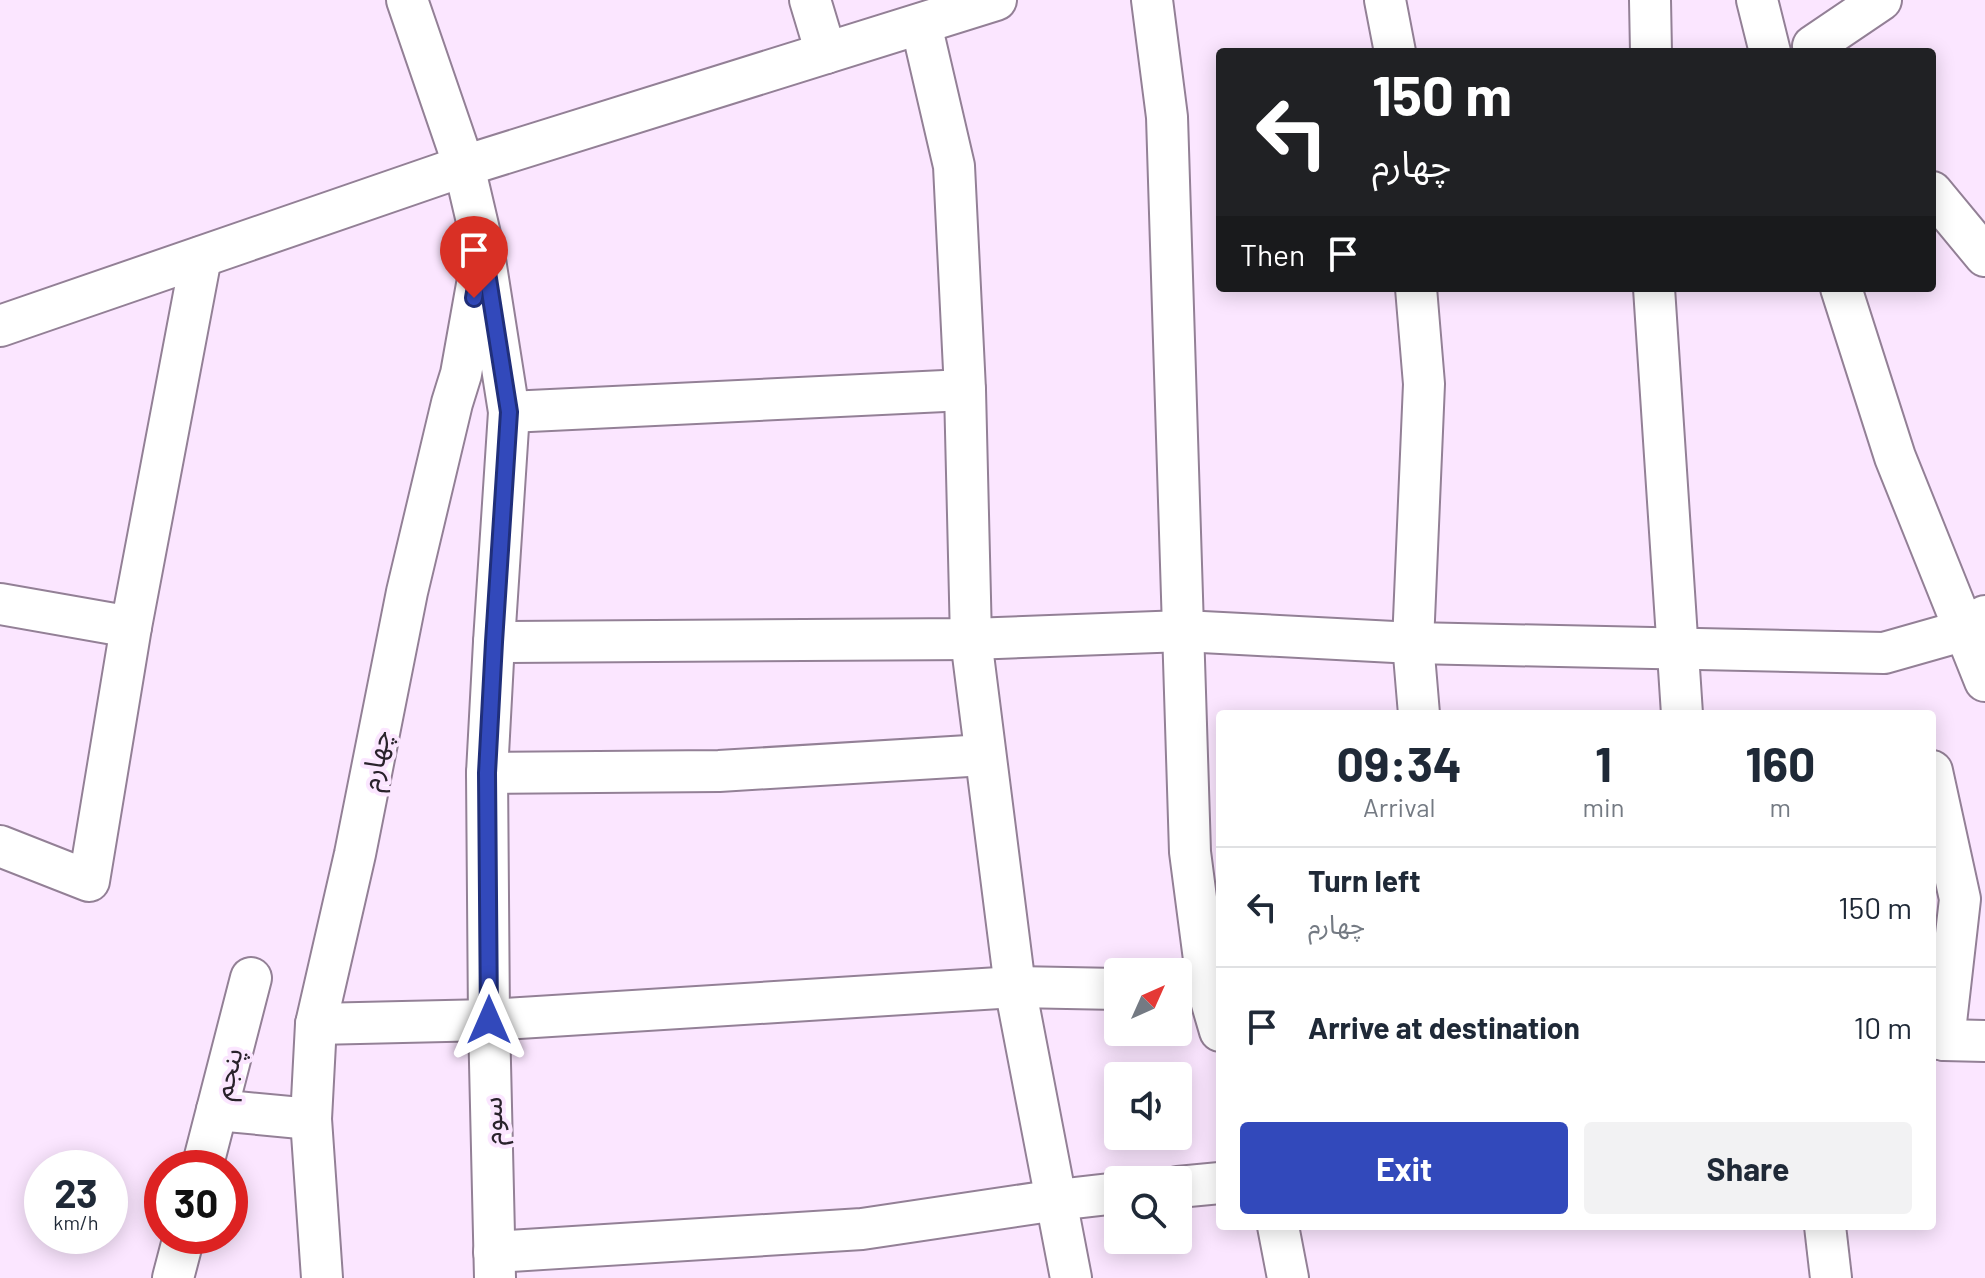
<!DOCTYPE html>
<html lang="en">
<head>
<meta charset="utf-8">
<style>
	:root { --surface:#fff; --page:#f2f2f3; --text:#1f2937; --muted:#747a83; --line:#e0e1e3; --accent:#3249bb }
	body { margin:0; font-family:Barlow,"Noto Sans Arabic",sans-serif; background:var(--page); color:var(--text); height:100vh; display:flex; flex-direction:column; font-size:30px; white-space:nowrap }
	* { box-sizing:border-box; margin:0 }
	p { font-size:26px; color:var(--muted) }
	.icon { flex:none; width:44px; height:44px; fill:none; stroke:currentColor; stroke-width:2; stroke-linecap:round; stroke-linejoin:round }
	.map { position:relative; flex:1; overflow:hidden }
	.panel { position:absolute; left:1216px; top:710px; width:720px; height:520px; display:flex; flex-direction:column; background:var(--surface); border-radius:8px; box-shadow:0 4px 20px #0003 }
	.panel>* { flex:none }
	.hud { position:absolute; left:1216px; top:48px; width:720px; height:244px; border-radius:8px; box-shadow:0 4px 20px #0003; background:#202124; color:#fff; overflow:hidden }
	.needle { width:52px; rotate:45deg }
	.buttons { position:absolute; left:1104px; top:958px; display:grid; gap:16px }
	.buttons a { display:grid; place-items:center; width:88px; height:88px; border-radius:8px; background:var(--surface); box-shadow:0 4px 20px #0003; font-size:40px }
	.speed { position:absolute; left:24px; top:1150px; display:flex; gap:16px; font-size:40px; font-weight:700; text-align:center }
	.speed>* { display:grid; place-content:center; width:104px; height:104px; border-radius:50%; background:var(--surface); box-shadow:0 4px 20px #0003; line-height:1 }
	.speed small { font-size:20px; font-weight:400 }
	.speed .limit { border:12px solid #d22; background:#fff; color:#111 }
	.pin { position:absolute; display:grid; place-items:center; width:68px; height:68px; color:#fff; margin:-82px -34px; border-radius:50% 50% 50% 0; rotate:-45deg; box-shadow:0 0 8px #0007 }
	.pin .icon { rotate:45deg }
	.me { position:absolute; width:88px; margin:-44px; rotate:0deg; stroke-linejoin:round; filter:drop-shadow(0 0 6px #0008) }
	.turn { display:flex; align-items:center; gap:28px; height:168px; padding:0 24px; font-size:36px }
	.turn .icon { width:104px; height:104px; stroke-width:2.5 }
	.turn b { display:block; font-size:56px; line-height:68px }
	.then { display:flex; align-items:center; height:76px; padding:0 24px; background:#0003; gap:16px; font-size:30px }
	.eta { display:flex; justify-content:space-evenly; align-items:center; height:136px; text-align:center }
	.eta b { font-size:48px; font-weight:700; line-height:56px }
	.button { display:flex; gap:16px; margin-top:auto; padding:16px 24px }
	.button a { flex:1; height:92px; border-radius:8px; background:var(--accent); color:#fff; font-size:32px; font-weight:700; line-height:92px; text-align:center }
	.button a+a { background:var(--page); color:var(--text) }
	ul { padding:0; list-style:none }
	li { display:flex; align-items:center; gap:24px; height:120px; padding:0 24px; border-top:2px solid var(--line) }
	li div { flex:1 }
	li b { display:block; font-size:30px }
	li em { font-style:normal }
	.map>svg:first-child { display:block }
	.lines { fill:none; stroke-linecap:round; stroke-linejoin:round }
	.street-casing { stroke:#938096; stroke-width:44 }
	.street { stroke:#fff; stroke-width:40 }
	.route-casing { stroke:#202f7a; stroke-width:20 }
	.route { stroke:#3249bb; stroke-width:14 }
	.labels { text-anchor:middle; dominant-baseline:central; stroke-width:8; stroke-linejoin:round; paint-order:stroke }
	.street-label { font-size:28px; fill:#29222b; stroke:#fbe6ff }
</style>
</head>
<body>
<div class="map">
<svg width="1985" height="1278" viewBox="0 0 1985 1278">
	<rect width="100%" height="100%" fill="#fbe6ff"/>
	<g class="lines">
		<defs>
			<g id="street">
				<polyline points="407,0 464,166 483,247 509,412 494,642 487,773 489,1020 495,1278"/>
				<polyline points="810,0 826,53"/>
				<polyline points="1152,0 1167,117 1190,852 1208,990 1220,1031"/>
				<polyline points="1385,0 1395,52"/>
				<polyline points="1650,0 1651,52"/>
				<polyline points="1757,0 1770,52"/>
				<polyline points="921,24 954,166 965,390 971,639 1015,987 1071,1278"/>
				<polyline points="1813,46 1881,0"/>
				<polyline points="1932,192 1985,256"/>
				<polyline points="1416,288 1424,384 1413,643 1419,714"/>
				<polyline points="1654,288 1682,714"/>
				<polyline points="1841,288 1895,457 1985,681"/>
				<polyline points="0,326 464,166 996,0"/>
				<polyline points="509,412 965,390"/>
				<polyline points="0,604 131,627"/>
				<polyline points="494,642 971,639 1183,631 1413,643 1884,653 1965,630 1985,616"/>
				<polyline points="1932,771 1960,899 1944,1040"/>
				<polyline points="487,773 719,771 985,755"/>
				<polyline points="0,846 89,881 131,627 201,257"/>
				<polyline points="316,1024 489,1020 1015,987 1118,989"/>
				<polyline points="1932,1037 1944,1040 1985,1041"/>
				<polyline points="217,1110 311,1119"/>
				<polyline points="202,1168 251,978"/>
				<polyline points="1178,1187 1220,1183"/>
				<polyline points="1278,1226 1288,1278"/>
				<polyline points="1825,1226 1831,1278"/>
				<polyline points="494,1252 862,1229 1057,1200 1118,1193"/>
				<polyline points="173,1278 184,1236"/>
				<polyline points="322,1278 311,1119 316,1024 355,854 407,592 452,403 461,374 478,279"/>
			</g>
		</defs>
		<use href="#street" class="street-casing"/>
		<use href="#street" class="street"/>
	</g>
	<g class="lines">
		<defs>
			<polyline id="route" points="474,298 483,247 509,412 494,642 487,773 489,1020"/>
		</defs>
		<use href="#route" class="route-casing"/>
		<use href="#route" class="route"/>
	</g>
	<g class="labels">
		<g class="street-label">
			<text transform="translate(374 760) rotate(-79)">چهارم</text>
			<text transform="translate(226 1073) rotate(-76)">پنجم</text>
			<text transform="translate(491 1121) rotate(-91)">سوم</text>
		</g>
	</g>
</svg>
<div class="buttons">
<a><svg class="needle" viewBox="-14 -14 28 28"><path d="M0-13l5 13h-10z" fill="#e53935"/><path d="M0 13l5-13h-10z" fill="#747a83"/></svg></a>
<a><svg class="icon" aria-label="sound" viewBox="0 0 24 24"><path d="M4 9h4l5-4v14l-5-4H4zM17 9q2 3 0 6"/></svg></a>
<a><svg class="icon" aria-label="search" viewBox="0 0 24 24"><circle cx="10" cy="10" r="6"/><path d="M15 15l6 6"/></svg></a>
</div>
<div class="speed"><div>23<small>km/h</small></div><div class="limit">30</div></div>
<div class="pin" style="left:474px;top:298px;background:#d93025"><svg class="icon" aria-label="arrive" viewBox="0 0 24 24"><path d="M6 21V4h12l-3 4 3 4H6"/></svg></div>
<svg class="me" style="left:489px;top:1020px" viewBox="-20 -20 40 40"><path d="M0-17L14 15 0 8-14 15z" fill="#3249bb" stroke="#fff" stroke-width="4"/></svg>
<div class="hud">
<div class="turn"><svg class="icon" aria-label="left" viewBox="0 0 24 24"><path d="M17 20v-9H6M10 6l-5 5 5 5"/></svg><div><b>150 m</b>چهارم</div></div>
<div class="then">Then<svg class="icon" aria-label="arrive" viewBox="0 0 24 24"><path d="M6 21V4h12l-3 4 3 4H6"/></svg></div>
</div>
<section class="panel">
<div class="eta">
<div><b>09:34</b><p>Arrival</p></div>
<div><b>1</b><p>min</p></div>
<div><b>160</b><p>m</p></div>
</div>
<ul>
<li><svg class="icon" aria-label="left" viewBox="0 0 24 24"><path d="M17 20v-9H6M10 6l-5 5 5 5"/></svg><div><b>Turn left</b><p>چهارم</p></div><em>150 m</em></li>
<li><svg class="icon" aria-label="arrive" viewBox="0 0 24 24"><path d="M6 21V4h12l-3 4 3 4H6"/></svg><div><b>Arrive at destination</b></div><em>10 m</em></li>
</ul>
<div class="button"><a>Exit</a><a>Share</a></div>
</section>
</div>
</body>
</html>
